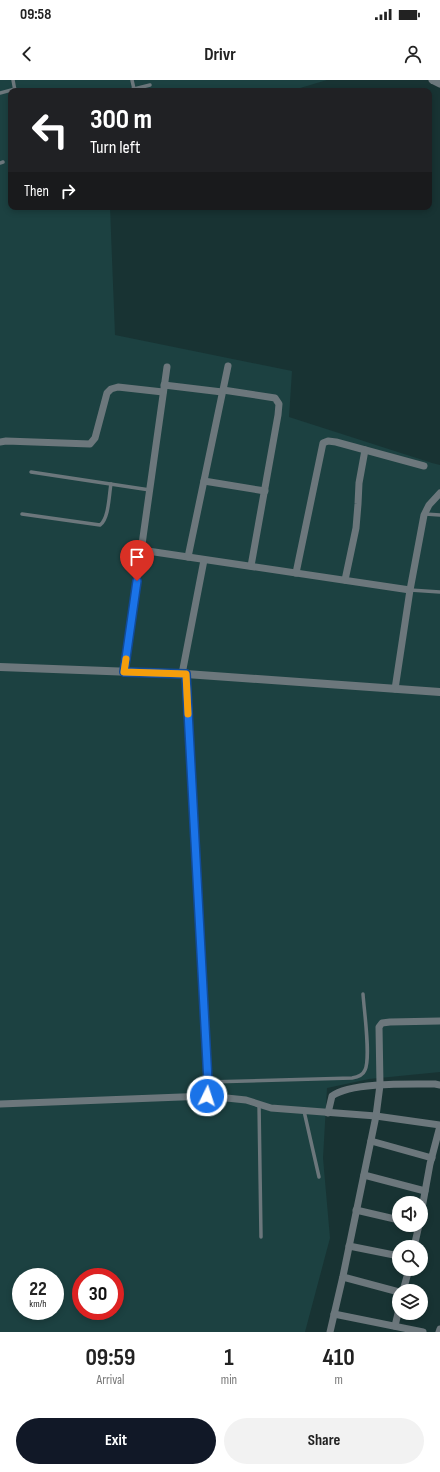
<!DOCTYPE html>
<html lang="en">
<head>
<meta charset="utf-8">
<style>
	:root { --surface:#fff; --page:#f2f2f2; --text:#222; --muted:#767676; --accent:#111827 }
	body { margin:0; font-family:"Sofia Sans Condensed",sans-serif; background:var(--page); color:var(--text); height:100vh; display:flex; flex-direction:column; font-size:15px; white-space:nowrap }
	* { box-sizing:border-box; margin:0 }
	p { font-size:13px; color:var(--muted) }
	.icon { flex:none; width:22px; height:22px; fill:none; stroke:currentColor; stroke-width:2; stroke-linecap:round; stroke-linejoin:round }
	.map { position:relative; height:1252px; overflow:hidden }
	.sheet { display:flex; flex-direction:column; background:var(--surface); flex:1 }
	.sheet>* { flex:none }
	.banner { position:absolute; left:8px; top:8px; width:424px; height:122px; border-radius:8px; box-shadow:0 2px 6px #0003; background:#202124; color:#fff; overflow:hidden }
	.buttons { position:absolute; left:392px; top:1116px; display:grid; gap:8px }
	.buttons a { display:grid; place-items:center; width:36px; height:36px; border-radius:50%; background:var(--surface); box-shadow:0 2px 6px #0003; font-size:20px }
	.speed { position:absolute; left:12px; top:1188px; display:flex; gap:8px; font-size:20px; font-weight:700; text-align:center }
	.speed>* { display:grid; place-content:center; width:52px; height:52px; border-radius:50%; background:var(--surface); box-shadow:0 2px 6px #0003; line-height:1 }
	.speed small { font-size:10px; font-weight:400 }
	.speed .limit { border:6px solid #d22; background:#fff; color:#111 }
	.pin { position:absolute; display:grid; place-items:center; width:34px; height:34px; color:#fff; margin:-41px -17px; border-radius:50% 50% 50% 0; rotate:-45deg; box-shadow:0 0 4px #0007 }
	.pin .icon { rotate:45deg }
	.me { position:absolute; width:44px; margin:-22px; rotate:4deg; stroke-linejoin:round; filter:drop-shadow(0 0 3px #0008) }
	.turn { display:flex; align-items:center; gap:14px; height:84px; padding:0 16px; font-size:18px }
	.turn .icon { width:52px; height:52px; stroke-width:2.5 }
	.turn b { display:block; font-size:28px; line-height:34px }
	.then { display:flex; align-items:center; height:38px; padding:0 16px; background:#0003; gap:8px; font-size:15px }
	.eta { display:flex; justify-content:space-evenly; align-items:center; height:68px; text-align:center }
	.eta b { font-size:24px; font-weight:700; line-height:28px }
	.button { display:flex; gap:8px; margin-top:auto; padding:8px 16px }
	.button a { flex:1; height:46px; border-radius:24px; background:var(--accent); color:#fff; font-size:16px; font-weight:700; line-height:46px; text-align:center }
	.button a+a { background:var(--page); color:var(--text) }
	.status { display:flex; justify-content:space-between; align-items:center; height:28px; padding:0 20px; background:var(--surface); direction:ltr }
	.status svg { height:11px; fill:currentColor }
	header { display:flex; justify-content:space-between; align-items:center; height:52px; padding:0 16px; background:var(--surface); font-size:18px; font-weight:700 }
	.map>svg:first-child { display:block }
	.built { fill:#1c4141; fill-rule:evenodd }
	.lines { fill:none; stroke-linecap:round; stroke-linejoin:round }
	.service { stroke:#6c777c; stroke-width:3.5 }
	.minor { stroke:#6c777c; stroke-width:7 }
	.tertiary { stroke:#6c777c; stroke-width:8 }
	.route-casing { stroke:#114b97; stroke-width:10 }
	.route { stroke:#1a73e8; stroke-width:7 }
	.slow { stroke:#f59e0b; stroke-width:7 }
</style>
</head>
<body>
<div class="status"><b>09:58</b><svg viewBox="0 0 49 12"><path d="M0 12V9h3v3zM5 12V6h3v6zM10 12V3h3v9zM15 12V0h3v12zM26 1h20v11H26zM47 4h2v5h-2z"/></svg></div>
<header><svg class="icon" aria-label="back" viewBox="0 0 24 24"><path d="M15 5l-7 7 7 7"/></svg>Drivr<svg class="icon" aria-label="person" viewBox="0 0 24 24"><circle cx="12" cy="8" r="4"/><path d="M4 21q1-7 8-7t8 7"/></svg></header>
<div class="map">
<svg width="440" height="1252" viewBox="0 0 440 1252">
	<rect width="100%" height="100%" fill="#183333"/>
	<path class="built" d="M 0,0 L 327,0 L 290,11 L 11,11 L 11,127 L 110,127 L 115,255 L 292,291 L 289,337 L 432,383 L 440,385 L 440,992 L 369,999 L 327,1008 L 323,1078 L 330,1158 L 305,1252 L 0,1252 ZM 21,1197 L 55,1197 L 55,1231 L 21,1231 ZM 81,1197 L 115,1197 L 115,1231 L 81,1231 Z"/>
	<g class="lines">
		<g class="service">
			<polyline points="13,0 15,11"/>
			<polyline points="132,0 134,9"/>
			<polyline points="126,11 150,5"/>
			<polyline points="0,13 15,9"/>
			<polyline points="0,83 3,82"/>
			<polyline points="31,392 150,410"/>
			<path d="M 22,434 L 100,445 C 109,439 109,414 111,404"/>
			<polyline points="425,434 440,435"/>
			<polyline points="410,510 440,512"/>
			<path d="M 208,1002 L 352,998 C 358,997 363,995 365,990 C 371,978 364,930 363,914"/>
			<polyline points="259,1024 261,1157"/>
			<polyline points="304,1031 319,1097"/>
		</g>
		<g class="minor">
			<polyline points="432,0 440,4"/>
			<polyline points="164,305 222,312"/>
			<polyline points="223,310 275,318 279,324 278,335 251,486"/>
			<polyline points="0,362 6,361 90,364 95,358 107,313 111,309 118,307 163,312"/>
			<polyline points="204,401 265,411"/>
			<polyline points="141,470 410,510"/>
			<polyline points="188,477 228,286"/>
			<polyline points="296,493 323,363 328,361 336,362 424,386"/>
			<polyline points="345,500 356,448 358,424 359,403 365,370"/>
			<polyline points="124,592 167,287"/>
			<polyline points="182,594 204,480"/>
			<polyline points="395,609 410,510 424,435 429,425 440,413"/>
			<polyline points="207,1016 246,1020 271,1028 376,1036 440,1045"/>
			<polyline points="0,1024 207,1016 208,1002 186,594"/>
			<path d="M 328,1033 L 332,1016 C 350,1002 411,1004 435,1004 L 440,1005"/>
			<polyline points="371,1061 432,1078"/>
			<polyline points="364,1095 425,1111"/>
			<polyline points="356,1130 399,1140"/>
			<polyline points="421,1134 430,1084 440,1046"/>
			<polyline points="349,1166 399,1176"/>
			<polyline points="414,1167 419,1145"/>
			<polyline points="343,1197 399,1212"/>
			<polyline points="403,1211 409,1189"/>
			<polyline points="334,1234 423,1252"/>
			<polyline points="395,1246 399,1229"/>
			<polyline points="330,1252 343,1196 376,1036 380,1005 379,947 382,943 390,942 440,941"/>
			<polyline points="439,1252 440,1249"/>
		</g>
		<polyline class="tertiary" points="0,587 186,594 440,612"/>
	</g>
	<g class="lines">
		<defs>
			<polyline id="route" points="137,501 124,592 186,594 208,1002 207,1016"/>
		</defs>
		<use href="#route" class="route-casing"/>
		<use href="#route" class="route"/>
		<polyline class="slow" points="126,579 124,592 186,594 188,634"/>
	</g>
</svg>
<div class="buttons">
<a><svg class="icon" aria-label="sound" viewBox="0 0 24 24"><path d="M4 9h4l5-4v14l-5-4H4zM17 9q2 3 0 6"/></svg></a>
<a><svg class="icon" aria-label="search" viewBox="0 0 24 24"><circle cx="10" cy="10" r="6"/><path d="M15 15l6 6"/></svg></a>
<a><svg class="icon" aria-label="layers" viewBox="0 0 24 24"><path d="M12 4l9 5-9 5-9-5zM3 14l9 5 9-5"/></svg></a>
</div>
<div class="speed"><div>22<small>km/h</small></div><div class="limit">30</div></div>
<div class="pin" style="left:137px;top:501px;background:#d93025"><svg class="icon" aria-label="arrive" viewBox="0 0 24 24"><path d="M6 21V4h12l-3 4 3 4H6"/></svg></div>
<svg class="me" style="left:207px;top:1016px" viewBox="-20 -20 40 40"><circle r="17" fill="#1a73e8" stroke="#fff" stroke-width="3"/><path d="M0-11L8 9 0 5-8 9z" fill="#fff"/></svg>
<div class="banner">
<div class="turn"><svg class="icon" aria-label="left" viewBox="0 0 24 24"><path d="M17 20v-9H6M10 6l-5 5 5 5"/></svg><div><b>300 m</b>Turn left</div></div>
<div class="then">Then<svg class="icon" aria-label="right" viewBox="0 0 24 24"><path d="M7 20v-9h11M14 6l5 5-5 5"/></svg></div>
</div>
</div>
<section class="sheet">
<div class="eta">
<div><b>09:59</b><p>Arrival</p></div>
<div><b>1</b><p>min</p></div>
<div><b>410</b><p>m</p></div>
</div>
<div class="button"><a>Exit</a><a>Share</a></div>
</section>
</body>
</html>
